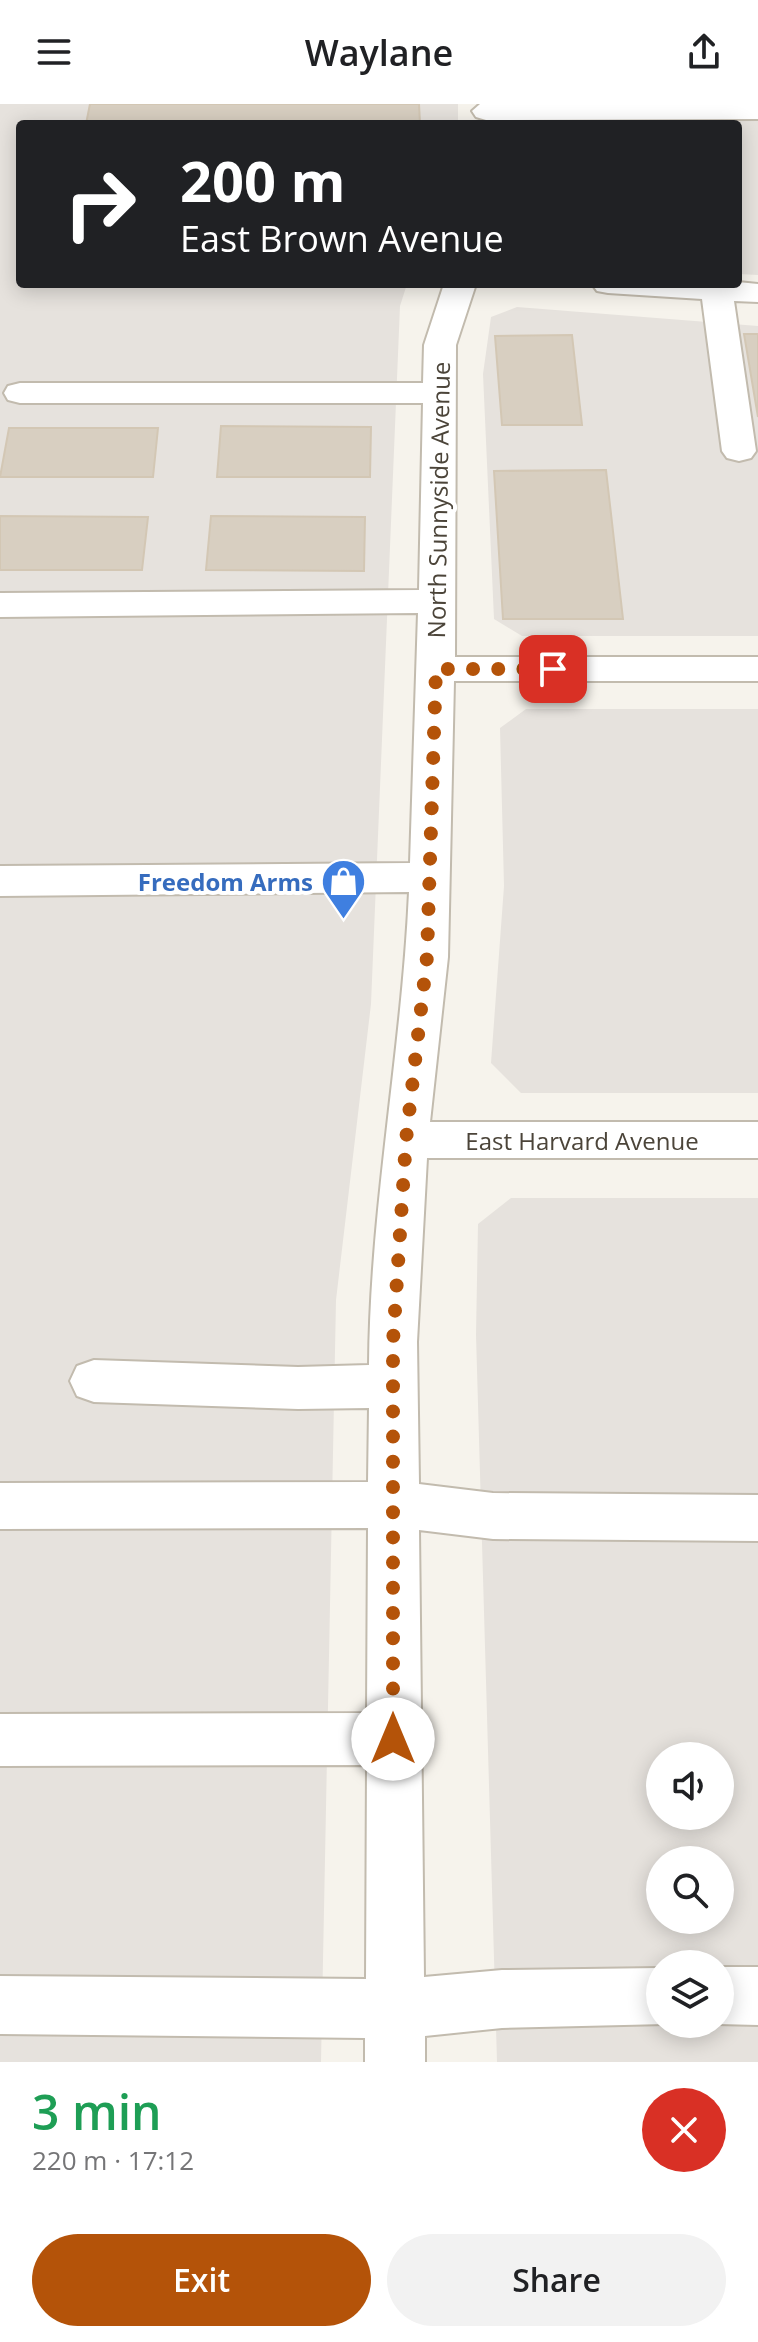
<!DOCTYPE html>
<html lang="en">
<head>
<meta charset="utf-8">
<style>
	:root { --surface:#fff; --page:#f2f2f2; --text:#202124; --muted:#757577; --accent:#b45309 }
	body { margin:0; font-family:"Open Sans",sans-serif; background:var(--page); color:var(--text); height:100vh; display:flex; flex-direction:column; font-size:30px; white-space:nowrap }
	* { box-sizing:border-box; margin:0 }
	p { font-size:26px; color:var(--muted) }
	.icon { flex:none; width:44px; height:44px; fill:none; stroke:currentColor; stroke-width:2; stroke-linecap:round; stroke-linejoin:round }
	.map { position:relative; height:1958px; overflow:hidden }
	.details { display:flex; flex-direction:column; background:var(--surface); flex:1 }
	.details>* { flex:none }
	.banner { position:absolute; left:16px; top:16px; width:726px; height:168px; border-radius:8px; box-shadow:0 4px 20px #0003; background:#202124; color:#fff; overflow:hidden }
	.buttons { position:absolute; left:646px; top:1638px; display:grid; gap:16px }
	.buttons a { display:grid; place-items:center; width:88px; height:88px; border-radius:50%; background:var(--surface); box-shadow:0 4px 20px #0003; font-size:40px }
	.pin { position:absolute; display:grid; place-items:center; width:68px; height:68px; color:#fff; margin:-34px; border-radius:16px; box-shadow:0 4px 12px #0006 }
	.me { position:absolute; width:88px; margin:-44px; rotate:0deg; stroke-linejoin:round; filter:drop-shadow(0 0 6px #0008) }
	.turn { display:flex; align-items:center; gap:28px; height:168px; padding:0 32px; font-size:36px }
	.turn .icon { width:104px; height:104px; stroke-width:2.5 }
	.turn b { display:block; font-size:56px; line-height:68px }
	.round { display:grid; place-items:center; flex:none; width:84px; height:84px; border-radius:42px; background:var(--page) }
	.summary { display:flex; align-items:center; justify-content:space-between; height:136px; padding:0 32px }
	h1 { font-size:48px; font-weight:600; line-height:60px; color:#1e9e55 }
	.button { display:flex; gap:16px; margin-top:auto; padding:16px 32px }
	.button a { flex:1; height:92px; border-radius:48px; background:var(--accent); color:#fff; font-size:32px; font-weight:600; line-height:92px; text-align:center }
	.button a+a { background:var(--page); color:var(--text) }
	header { display:flex; justify-content:space-between; align-items:center; height:104px; padding:0 32px; background:var(--surface); font-size:36px; font-weight:600 }
	.map>svg:first-child { display:block }
	.industrial { fill:#e6e2dd; fill-rule:evenodd }
	.building { fill:#d8cfc1; stroke:#d3c7b4; stroke-width:2 }
	.lines { fill:none; stroke-linecap:round; stroke-linejoin:round }
	.minor-casing { stroke:#c2bbae; stroke-width:4 }
	.minor { fill:#fff; fill-rule:evenodd }
	.route { stroke:#b45309; stroke-width:14; stroke-dasharray:0 25.2 }
	.labels { text-anchor:middle; dominant-baseline:central; stroke-width:8; stroke-linejoin:round; paint-order:stroke }
	.street-label { font-size:24px; fill:#4b4439; stroke:#fff }
	.shop-label { font-size:24px; font-weight:bold; fill:#366cbe; stroke:#fff; text-anchor:end }
</style>
</head>
<body>
<header><svg class="icon" aria-label="menu" viewBox="0 0 24 24"><path d="M4 6h16M4 12h16M4 18h16"/></svg>Waylane<svg class="icon" aria-label="share" viewBox="0 0 24 24"><path d="M12 15V3M7 8l5-5 5 5M5 13v7h14v-7"/></svg></header>
<div class="map">
<svg width="758" height="1958" viewBox="0 0 758 1958">
	<rect width="100%" height="100%" fill="#f6f3ec"/>
	<g class="industrial">
		<polygon points="0,0 458,0 458,20 20,20 20,180 407,180 400,202 371,900 336,1196 321,1958 0,1958"/>
		<polygon points="540,0 758,0 758,171 738,170 738,20 541,20"/>
		<polygon points="517,203 758,222 758,532 522,532 494,515 483,270 491,213"/>
		<polygon points="526,605 758,605 758,989 521,989 491,959 504,782 500,624"/>
		<path d="M 511,1094 L 758,1094 L 758,1958 L 497,1958 L 476,1231 L 478,1120 ZM 660,1652 L 720,1652 L 720,1712 L 660,1712 ZM 660,1756 L 720,1756 L 720,1816 L 660,1816 ZM 660,1860 L 720,1860 L 720,1920 L 660,1920 Z"/>
	</g>
	<g class="building">
		<polygon points="90,0 419,0 420,20 86,20"/>
		<polygon points="744,230 758,230 758,313"/>
		<polygon points="572,231 582,321 502,321 495,232"/>
		<polygon points="221,322 371,323 370,373 217,373"/>
		<polygon points="9,324 158,324 153,373 0,373"/>
		<polygon points="606,366 623,515 503,515 494,367"/>
		<polygon points="0,412 148,413 142,466 0,466"/>
		<polygon points="211,412 365,413 364,467 206,466"/>
	</g>
	<g class="lines">
		<defs>
			<g id="minor">
				<polygon points="480,0 758,0 758,15 486,16 476,13 472,7"/>
				<polygon points="738,178 758,180 758,198 734,197 756,347 751,354 739,357 727,354 722,347 702,195 608,189 597,187 592,180"/>
				<path d="M 444,180 L 476,180 L 456,241 L 455,553 L 758,553 L 758,577 L 454,577 L 448,853 L 430,1018 L 758,1018 L 758,1054 L 427,1054 L 417,1238 L 419,1380 L 493,1389 L 758,1391 L 758,1437 L 493,1435 L 419,1426 L 424,1873 L 502,1866 L 660,1864 L 660,1920 L 666,1920 L 502,1924 L 425,1932 L 425,1958 L 365,1958 L 365,1934 L 0,1930 L 0,1872 L 366,1875 L 367,1661 L 0,1662 L 0,1610 L 367,1609 L 368,1424 L 0,1425 L 0,1379 L 368,1378 L 369,1304 L 298,1305 L 94,1298 L 77,1292 L 70,1277 L 77,1262 L 94,1256 L 298,1263 L 369,1261 C 370,1103 402,946 409,788 L 0,792 L 0,762 L 410,759 L 418,509 L 0,513 L 0,489 L 419,486 L 423,299 L 20,299 L 8,296 L 4,289 L 8,282 L 20,279 L 423,279 L 424,241 Z"/>
				<polygon points="720,1863 758,1863 758,1921 717,1920 720,1920"/>
			</g>
		</defs>
		<use href="#minor" class="minor-casing"/>
		<use href="#minor" class="minor"/>
	</g>
	<g class="lines">
		<polyline class="route" points="393,1635 393,1238 406,1036 427,853 436,565 553,565"/>
	</g>
	<defs>
		<symbol id="shop-pin" viewBox="-11 -11 22 30"><path d="M0 17L-7.5 6A9.5 9.5 0 1 1 7.5 6Z" fill="#3f7fe0" stroke="#fff"/><path d="M-5-2.5h2.3a2.7 3.5 0 0 1 5.4 0H5L5.5 6h-11ZM-1.5-2.5h3a1.5 2.3 0 0 0-3 0Z" fill="#fff"/></symbol>
	</defs>
	<g fill-rule="evenodd">
		<use href="#shop-pin" x="318" y="752" width="51" height="69"/>
	</g>
	<g class="labels">
		<g class="street-label">
			<text transform="translate(438 396) rotate(-89)">North Sunnyside Avenue</text>
			<text x="582" y="1036">East Harvard Avenue</text>
		</g>
		<g class="shop-label">
			<text x="313" y="777">Freedom Arms</text>
		</g>
	</g>
</svg>
<div class="buttons">
<a><svg class="icon" aria-label="sound" viewBox="0 0 24 24"><path d="M4 9h4l5-4v14l-5-4H4zM17 9q2 3 0 6"/></svg></a>
<a><svg class="icon" aria-label="search" viewBox="0 0 24 24"><circle cx="10" cy="10" r="6"/><path d="M15 15l6 6"/></svg></a>
<a><svg class="icon" aria-label="layers" viewBox="0 0 24 24"><path d="M12 4l9 5-9 5-9-5zM3 14l9 5 9-5"/></svg></a>
</div>
<div class="pin" style="left:553px;top:565px;background:#d93025"><svg class="icon" aria-label="arrive" viewBox="0 0 24 24"><path d="M6 21V4h12l-3 4 3 4H6"/></svg></div>
<svg class="me" style="left:393px;top:1635px" viewBox="-20 -20 40 40"><circle r="19" fill="#fff"/><path d="M0-13L10 11 0 6-10 11z" fill="#b45309"/></svg>
<div class="banner">
<div class="turn"><svg class="icon" aria-label="right" viewBox="0 0 24 24"><path d="M7 20v-9h11M14 6l5 5-5 5"/></svg><div><b>200 m</b>East Brown Avenue</div></div>
</div>
</div>
<section class="details">
<div class="summary"><div><h1>3 min</h1><p>220 m · 17:12</p></div><a class="round" style="background:#d93025;color:#fff"><svg class="icon" aria-label="close" viewBox="0 0 24 24"><path d="M6 6l12 12M18 6L6 18"/></svg></a></div>
<div class="button"><a>Exit</a><a>Share</a></div>
</section>
</body>
</html>
